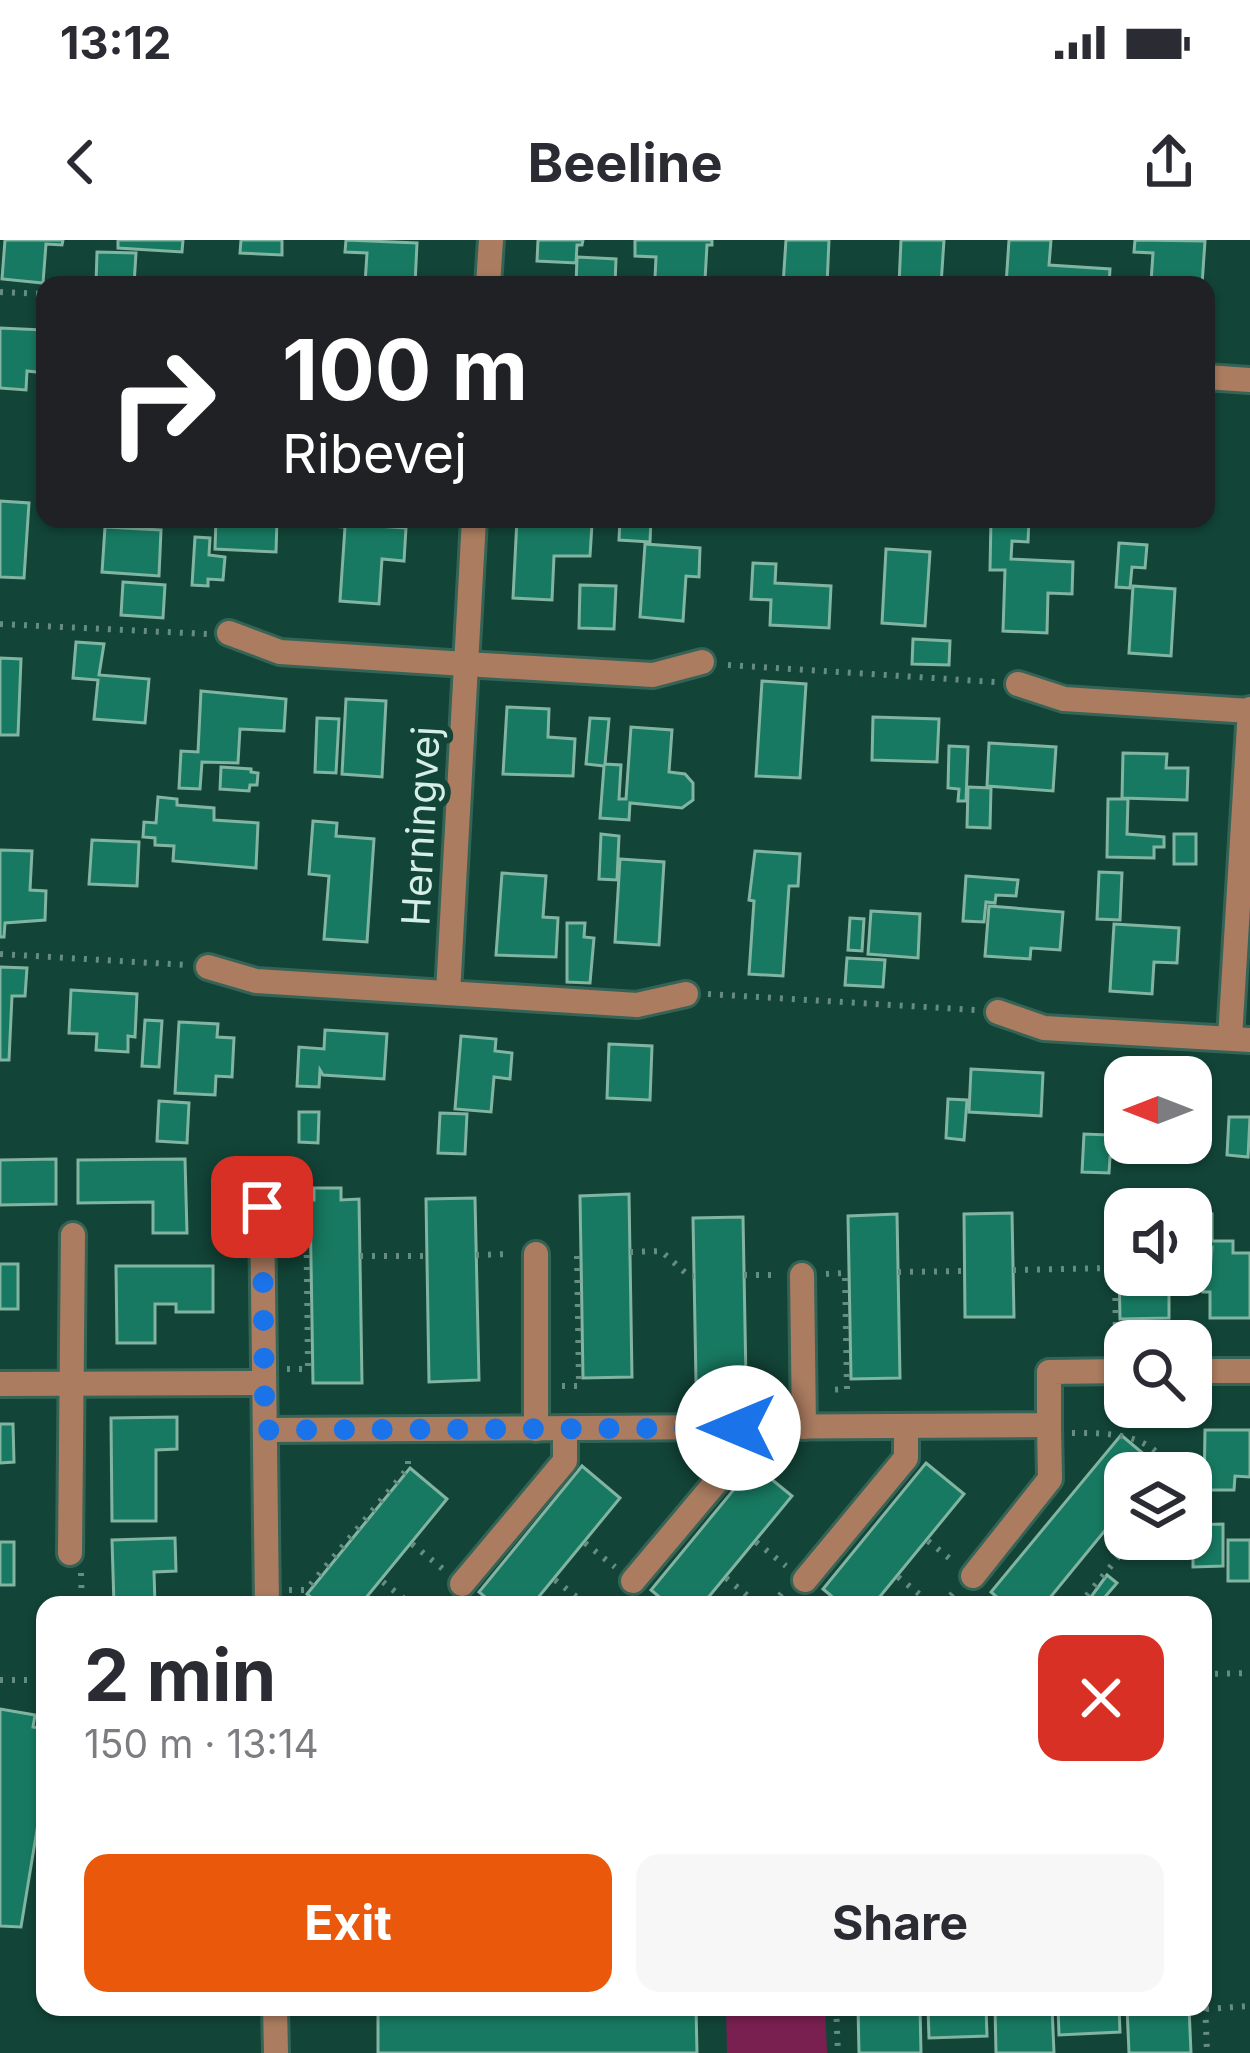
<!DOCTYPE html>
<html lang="en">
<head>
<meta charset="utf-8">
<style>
	:root { --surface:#fff; --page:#f7f7f7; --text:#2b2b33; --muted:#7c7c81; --accent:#ea580c }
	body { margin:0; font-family:Inter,sans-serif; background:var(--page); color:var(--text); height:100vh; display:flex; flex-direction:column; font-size:45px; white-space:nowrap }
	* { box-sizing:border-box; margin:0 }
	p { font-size:39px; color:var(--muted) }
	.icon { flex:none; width:66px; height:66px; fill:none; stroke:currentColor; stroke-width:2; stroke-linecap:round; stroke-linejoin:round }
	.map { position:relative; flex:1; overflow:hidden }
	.drawer { position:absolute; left:36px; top:1356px; width:1176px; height:420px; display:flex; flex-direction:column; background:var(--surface); border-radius:24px; box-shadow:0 3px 9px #0004 }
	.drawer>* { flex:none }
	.guide { position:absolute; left:36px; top:36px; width:1179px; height:252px; border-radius:24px; box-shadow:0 3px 9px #0004; background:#202124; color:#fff; overflow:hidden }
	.needle { width:78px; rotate:270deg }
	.tools { position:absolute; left:1104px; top:816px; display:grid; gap:24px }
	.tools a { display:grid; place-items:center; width:108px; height:108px; border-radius:24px; background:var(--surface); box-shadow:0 3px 9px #0004; font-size:60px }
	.pin { position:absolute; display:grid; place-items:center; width:102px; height:102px; color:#fff; margin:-51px; border-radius:24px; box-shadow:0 6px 18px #0006 }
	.me { position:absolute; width:132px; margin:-66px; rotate:270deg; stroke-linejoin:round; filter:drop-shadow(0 0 9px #0008) }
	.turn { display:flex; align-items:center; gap:42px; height:252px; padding:0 48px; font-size:54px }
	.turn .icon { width:156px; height:156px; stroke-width:2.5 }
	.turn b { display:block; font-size:84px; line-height:102px }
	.round { display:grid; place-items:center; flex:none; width:126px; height:126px; border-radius:24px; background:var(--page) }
	.headline { display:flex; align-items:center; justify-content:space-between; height:204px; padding:0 48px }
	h1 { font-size:72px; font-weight:700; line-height:90px }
	.button { display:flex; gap:24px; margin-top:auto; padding:24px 48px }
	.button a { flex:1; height:138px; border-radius:24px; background:var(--accent); color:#fff; font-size:48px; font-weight:700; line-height:138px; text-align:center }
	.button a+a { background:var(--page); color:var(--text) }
	.status { display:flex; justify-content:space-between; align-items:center; height:84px; padding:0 60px; background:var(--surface); direction:ltr }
	.status svg { height:33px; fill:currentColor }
	header { display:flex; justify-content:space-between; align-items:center; height:156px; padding:0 48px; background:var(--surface); font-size:54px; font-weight:700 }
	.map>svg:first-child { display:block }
	.green { fill:#792051 }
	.building { fill:#177961; stroke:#82b4a2; stroke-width:3 }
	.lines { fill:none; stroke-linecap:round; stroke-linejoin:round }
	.street-casing { stroke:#356356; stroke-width:30 }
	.path { stroke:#668d82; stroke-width:6; stroke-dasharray:3 9; stroke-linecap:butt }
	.street { stroke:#ab7c60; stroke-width:24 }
	.route { stroke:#1a73e8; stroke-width:21; stroke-dasharray:0 37.8 }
	.labels { text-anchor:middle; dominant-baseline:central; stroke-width:12; stroke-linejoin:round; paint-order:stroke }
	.street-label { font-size:39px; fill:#d6efe6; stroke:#124437 }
</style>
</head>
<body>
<div class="status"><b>13:12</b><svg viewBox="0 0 49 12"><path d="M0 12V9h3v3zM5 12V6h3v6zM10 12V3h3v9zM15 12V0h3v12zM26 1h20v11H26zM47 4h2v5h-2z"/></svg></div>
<header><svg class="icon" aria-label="back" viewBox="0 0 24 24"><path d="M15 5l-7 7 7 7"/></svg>Beeline<svg class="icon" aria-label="share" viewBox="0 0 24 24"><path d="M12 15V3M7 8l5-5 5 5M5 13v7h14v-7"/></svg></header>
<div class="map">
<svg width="1250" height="1813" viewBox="0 0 1250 1813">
	<rect width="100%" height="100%" fill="#124437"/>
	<polygon class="green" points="726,1767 825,1767 827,1813 727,1813"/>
	<g class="building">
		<polygon points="5,0 63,0 62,5 46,4 43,43 2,39"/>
		<polygon points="118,0 183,0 182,12 118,8"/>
		<polygon points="241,0 282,0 282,15 240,13"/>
		<polygon points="346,0 417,3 415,45 365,44 367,13 345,12"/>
		<polygon points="538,0 583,0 582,5 577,5 576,23 537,21"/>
		<polygon points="635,0 712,0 712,5 707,5 705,40 655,38 656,17 635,16"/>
		<polygon points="786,0 829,0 827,45 783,45"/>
		<polygon points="901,0 944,0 941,45 899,45"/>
		<polygon points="1009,0 1051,0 1049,25 1110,29 1109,45 1006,45"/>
		<polygon points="1135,0 1205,1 1202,45 1151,42 1153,13 1134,12"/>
		<polygon points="97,12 136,13 134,45 96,44"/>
		<polygon points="577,17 616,19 615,45 576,45"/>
		<polygon points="44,68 45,133 27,131 26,150 0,148 0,88 43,90"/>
		<polygon points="0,261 29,263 24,338 0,337"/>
		<polygon points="216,279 277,279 276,312 215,309"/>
		<polygon points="330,279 350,279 349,284 406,288 404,321 382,319 379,364 340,361 345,287 330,286"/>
		<polygon points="517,279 577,279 592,284 590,316 554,316 552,360 513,358"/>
		<polygon points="620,279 651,279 650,302 619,300"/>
		<polygon points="991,279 1029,279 1028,302 1012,301 1011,319 1073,322 1072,354 1048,353 1047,393 1003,391 1005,330 990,330"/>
		<polygon points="105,287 161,290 159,336 102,332"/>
		<polygon points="195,297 210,298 209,315 225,317 223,340 208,339 208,346 192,345"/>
		<polygon points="1119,303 1147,305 1145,328 1132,327 1130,348 1116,347"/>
		<polygon points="645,304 700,308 699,337 686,336 683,381 640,377"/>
		<polygon points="886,309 930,312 925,386 882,383"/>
		<polygon points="753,323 776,324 775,343 831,346 829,388 770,385 771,360 751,359"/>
		<polygon points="123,342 165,345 163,378 121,375"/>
		<polygon points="580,345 616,346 614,389 579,388"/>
		<polygon points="1133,346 1175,349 1171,416 1129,413"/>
		<polygon points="913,399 950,401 949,425 912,424"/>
		<polygon points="76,402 104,404 99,435 149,439 145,483 94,479 98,440 73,438"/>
		<polygon points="0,418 21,419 18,495 0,495"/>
		<polygon points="762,441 806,444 800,538 756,536"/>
		<polygon points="201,451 286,459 284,491 240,489 238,523 202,522 200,549 179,548 181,511 198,512"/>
		<polygon points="346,459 386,461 382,537 342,534"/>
		<polygon points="507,467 549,469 548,497 575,499 573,536 503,534"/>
		<polygon points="873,477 939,479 937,522 872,520"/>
		<polygon points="317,478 339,479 336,533 315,532"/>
		<polygon points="590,478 609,479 605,524 621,525 619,559 626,559 631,487 672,490 669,532 685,534 693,543 693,560 682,568 630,563 629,580 600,578 604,526 586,524"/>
		<polygon points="989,503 1056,507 1053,551 987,546"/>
		<polygon points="949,506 968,507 966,561 958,561 959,549 948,548"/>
		<polygon points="1123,513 1167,514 1166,528 1188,528 1187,560 1122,558"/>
		<polygon points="221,527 251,529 251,532 258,533 257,545 250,545 249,551 220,549"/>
		<polygon points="968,547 991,548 990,588 967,587"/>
		<polygon points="158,557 177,559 177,565 214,568 214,580 258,583 256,628 173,621 174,606 155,605 155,598 143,597 144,582 156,583"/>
		<polygon points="1108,559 1128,559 1127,594 1164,597 1164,607 1154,607 1154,618 1107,617"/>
		<polygon points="313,581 337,583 336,596 374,599 367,702 324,699 329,636 309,634"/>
		<polygon points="601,594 619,596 617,640 599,639"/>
		<rect x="1174" y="594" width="22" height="30"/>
		<polygon points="92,600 139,602 137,646 89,644"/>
		<polygon points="0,610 32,611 30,650 46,651 45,680 5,683 4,697 0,697"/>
		<polygon points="755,611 800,614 798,646 789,646 783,736 749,734 754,661 749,660"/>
		<polygon points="620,619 664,622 659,705 615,702"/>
		<polygon points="1099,632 1122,633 1120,680 1097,679"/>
		<polygon points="502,633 546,636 543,677 558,678 556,717 496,715"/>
		<polygon points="966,636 1018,640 1016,656 996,655 995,663 986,662 984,682 963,681"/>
		<polygon points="989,666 1063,672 1060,710 1031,708 1030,719 985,716"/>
		<polygon points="871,671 920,674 918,718 868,714"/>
		<polygon points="850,678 864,679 862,711 848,710"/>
		<polygon points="567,683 585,683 584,697 594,698 590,743 567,742"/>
		<polygon points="1114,684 1179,688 1177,723 1154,722 1152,754 1110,751"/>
		<polygon points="847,718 885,720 883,747 845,745"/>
		<polygon points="0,727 27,728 25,756 12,756 9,820 0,820"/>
		<polygon points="71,750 137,754 135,797 128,796 128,812 96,810 97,794 69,793"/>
		<polygon points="145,780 162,781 159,827 142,826"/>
		<polygon points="179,782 218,784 217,797 234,798 232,837 216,836 215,855 175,853"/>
		<polygon points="325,790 387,794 384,839 323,835 320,830 319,847 297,846 299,807 324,809"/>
		<polygon points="461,796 496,799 495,811 512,813 510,839 494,837 491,872 455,869"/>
		<polygon points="609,804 652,806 650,860 607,858"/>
		<polygon points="971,829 1043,833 1041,876 969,872"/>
		<polygon points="1111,841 1125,842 1125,903 1151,903 1150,919 1110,917 1109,933 1082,932 1084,894 1109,895"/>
		<polygon points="948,859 967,860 964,900 946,898"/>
		<polygon points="159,861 189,863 187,903 157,901"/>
		<polygon points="299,872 319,872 318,903 299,902"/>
		<polygon points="440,873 467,874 465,914 438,913"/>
		<polygon points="1229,877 1250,877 1248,917 1227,915"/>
		<polygon points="56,919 56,964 0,965 0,920"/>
		<polygon points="185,919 187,993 153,993 153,962 78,963 78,920"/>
		<polygon points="314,948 341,948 341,960 359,959 362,1143 313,1143 310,960 314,960"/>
		<polygon points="629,954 632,1137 583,1138 580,956"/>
		<polygon points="475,958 479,1140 429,1142 426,959"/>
		<polygon points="1012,973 1014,1077 965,1077 964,974"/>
		<polygon points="897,974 900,1138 851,1139 848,976"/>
		<polygon points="1192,974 1212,974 1212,1001 1233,1001 1233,1013 1250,1013 1250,1078 1210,1078 1210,1052 1203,1052 1203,1034 1210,1034 1212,1007 1192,1007"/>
		<polygon points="1118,975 1125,975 1125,1035 1169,1035 1169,1078 1120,1079"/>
		<polygon points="743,977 746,1140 696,1141 693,978"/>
		<rect x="0" y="1024" width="18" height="45"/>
		<polygon points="116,1026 213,1026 213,1072 176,1072 176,1064 155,1064 155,1103 117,1103"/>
		<polygon points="177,1177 177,1209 156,1210 156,1281 112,1281 111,1178"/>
		<polygon points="0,1184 13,1184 14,1222 0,1223"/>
		<polygon points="1205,1190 1250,1190 1250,1237 1235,1236 1234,1250 1204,1250"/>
		<polygon points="1121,1195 1158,1226 1153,1233 1125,1233 1125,1266 1044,1365 1006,1365 991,1352"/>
		<polygon points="926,1223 964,1254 873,1365 842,1365 823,1349"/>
		<polygon points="754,1225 792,1256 702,1365 669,1365 651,1350"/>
		<polygon points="582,1226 620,1258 532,1365 495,1365 479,1352"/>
		<polygon points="410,1228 447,1259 360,1365 320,1365 307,1354"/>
		<polygon points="1223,1284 1223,1326 1193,1327 1193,1285"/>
		<polygon points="175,1298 176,1331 154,1332 155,1365 114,1365 112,1300"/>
		<rect x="1228" y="1300" width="22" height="41"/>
		<rect x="0" y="1302" width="14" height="43"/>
		<polygon points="1107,1335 1117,1343 1098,1365 1085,1365"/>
		<polygon points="0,1469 35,1475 33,1487 39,1488 38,1496 45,1498 45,1541 21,1687 0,1686"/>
		<polygon points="378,1767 696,1767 697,1813 378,1813"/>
		<polygon points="858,1767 920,1767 921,1813 859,1813"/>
		<polygon points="928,1767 986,1767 987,1796 929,1798"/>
		<polygon points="995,1767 1052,1767 1054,1813 996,1813"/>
		<polygon points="1058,1767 1119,1767 1120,1792 1059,1795"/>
		<polygon points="1127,1767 1189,1767 1191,1813 1129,1813"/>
	</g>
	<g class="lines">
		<defs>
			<g id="street">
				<polyline points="488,45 491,0"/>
				<polyline points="1206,137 1250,140"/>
				<polyline points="229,393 280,412 465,424 653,435 702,422"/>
				<polyline points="1018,444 1064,459 1250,471"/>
				<polyline points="208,727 256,741 637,765 686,754"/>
				<polyline points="448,753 474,279"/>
				<polyline points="998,772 1044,788 1250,800"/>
				<polyline points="1230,798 1250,469"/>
				<polyline points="262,967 267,1365"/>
				<polyline points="536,1014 536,1189"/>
				<polyline points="802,1035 804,1187"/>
				<polyline points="1191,1131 1250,1131"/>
				<polyline points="0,1144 264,1143"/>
				<polyline points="265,1190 1049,1185 1049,1132 1125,1131"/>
				<polyline points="70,1313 73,995"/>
				<polyline points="973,1336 1050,1239 1049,1185"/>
				<polyline points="805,1340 906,1218 906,1187"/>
				<polyline points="633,1341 738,1216 738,1188"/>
				<polyline points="462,1344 565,1221 565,1189"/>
				<polyline points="275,1767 276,1813"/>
			</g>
		</defs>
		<use href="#street" class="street-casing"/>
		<g class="path">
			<polyline points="0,52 45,54"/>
			<polyline points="0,384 208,394"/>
			<polyline points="728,425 996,442"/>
			<polyline points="0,714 187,725"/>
			<polyline points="708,754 976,770"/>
			<polyline points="630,1012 661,1011 689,1036 694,1036"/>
			<polyline points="476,1015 509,1014"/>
			<polyline points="360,1016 427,1016"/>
			<polyline points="1013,1030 1115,1028 1116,1109"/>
			<polyline points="898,1032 965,1031"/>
			<polyline points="826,1034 845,1033 847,1149 828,1150"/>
			<polyline points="744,1035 777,1035"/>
			<polyline points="287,1129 308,1129 306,949"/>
			<polyline points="562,1146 579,1146 577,1013"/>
			<path d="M 1072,1193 C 1112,1193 1153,1193 1172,1233"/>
			<polyline points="928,1301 954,1322"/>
			<polyline points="756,1302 786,1326"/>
			<polyline points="585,1303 615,1327"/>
			<polyline points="412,1304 443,1329"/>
			<polyline points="81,1333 82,1365"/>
			<polyline points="898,1337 933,1365"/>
			<polyline points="726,1338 759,1365"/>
			<polyline points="555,1340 587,1365"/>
			<polyline points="383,1342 412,1365"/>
			<polyline points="289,1350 306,1350 408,1228 408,1213"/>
			<polyline points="772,1365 785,1349"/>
			<polyline points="943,1365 956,1349"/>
			<polyline points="1079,1365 1133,1299"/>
			<polyline points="1203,1434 1250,1433"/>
			<polyline points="0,1440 45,1440"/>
			<polyline points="1203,1708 1207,1813"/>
			<polyline points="836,1767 838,1813"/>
			<polyline points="1206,1769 1250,1766"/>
		</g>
		<use href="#street" class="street"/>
	</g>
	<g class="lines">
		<polyline class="route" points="262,967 265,1190 738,1188"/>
	</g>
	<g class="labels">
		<g class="street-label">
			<text transform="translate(420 586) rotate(-87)">Herningvej</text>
		</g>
	</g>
</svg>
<div class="tools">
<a><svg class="needle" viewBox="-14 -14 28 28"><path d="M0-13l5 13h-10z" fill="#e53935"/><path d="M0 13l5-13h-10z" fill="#7c7c81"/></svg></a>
<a><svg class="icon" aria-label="sound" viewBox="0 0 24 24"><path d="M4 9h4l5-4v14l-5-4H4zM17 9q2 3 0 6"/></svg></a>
<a><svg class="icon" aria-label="search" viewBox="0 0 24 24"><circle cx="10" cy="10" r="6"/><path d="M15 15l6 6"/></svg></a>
<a><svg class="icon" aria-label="layers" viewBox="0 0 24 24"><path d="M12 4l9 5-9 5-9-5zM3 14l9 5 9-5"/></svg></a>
</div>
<div class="pin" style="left:262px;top:967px;background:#d93025"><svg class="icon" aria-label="arrive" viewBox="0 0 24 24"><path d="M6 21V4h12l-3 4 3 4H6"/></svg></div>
<svg class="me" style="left:738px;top:1188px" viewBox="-20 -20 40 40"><circle r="19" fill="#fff"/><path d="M0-13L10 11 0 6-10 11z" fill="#1a73e8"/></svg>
<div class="guide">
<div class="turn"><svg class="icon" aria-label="right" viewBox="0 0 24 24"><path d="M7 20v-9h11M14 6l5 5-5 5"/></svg><div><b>100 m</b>Ribevej</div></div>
</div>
<section class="drawer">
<div class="headline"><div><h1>2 min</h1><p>150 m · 13:14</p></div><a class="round" style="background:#d93025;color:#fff"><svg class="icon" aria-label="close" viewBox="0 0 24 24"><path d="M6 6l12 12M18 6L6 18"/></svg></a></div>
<div class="button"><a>Exit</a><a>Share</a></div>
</section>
</div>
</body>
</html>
